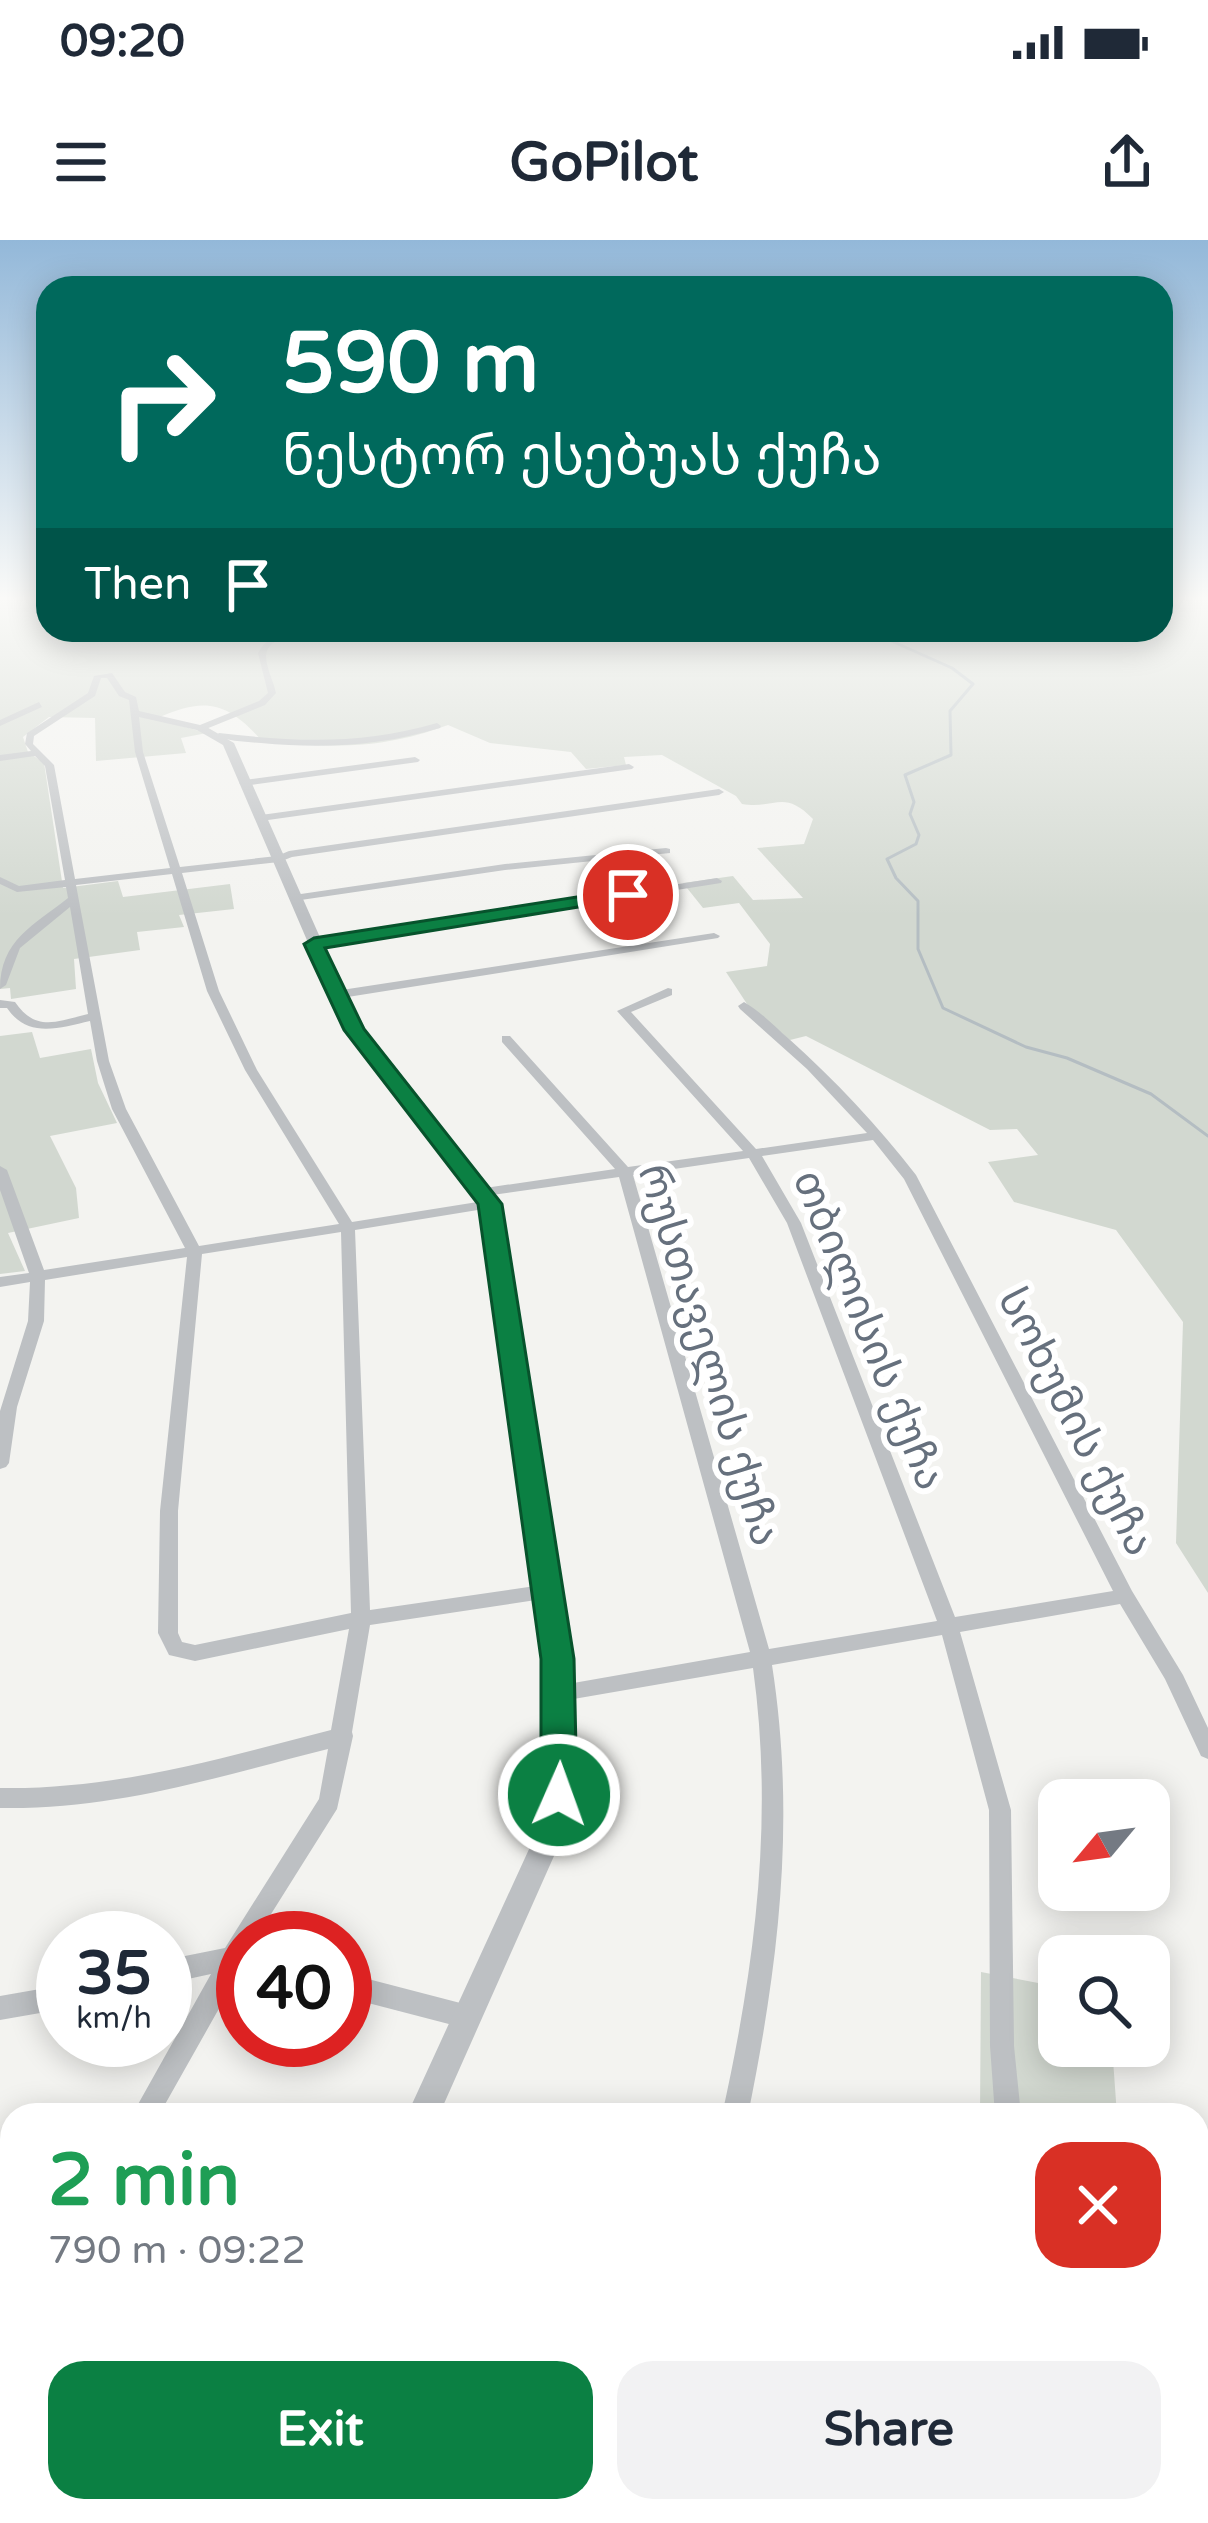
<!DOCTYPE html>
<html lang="en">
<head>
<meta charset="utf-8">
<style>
	:root { --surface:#fff; --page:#f2f2f3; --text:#1f2937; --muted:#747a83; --accent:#0b8043 }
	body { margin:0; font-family:"Varela Round","Noto Sans Georgian",sans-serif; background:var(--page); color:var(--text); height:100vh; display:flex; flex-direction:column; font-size:45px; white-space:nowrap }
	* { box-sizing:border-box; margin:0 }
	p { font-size:39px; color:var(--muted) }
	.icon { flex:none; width:66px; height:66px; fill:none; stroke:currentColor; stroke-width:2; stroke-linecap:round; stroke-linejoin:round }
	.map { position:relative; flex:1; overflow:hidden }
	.sheet { position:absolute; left:0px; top:1863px; width:1209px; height:420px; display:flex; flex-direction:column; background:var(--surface); border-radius:36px 36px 0 0; box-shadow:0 6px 30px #0003 }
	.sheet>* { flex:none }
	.top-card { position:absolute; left:36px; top:36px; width:1137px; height:366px; border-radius:36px; box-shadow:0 6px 30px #0003; background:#00695c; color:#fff; overflow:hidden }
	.needle { width:78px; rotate:241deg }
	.controls { position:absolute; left:1038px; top:1539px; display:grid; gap:24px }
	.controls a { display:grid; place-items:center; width:132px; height:132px; border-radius:24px; background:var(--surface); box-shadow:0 6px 30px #0003; font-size:60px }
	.speed { position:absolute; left:36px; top:1671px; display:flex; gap:24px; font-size:60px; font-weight:700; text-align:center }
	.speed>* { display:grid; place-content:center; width:156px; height:156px; border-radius:50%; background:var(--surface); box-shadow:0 6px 30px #0003; line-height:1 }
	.speed small { font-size:30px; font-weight:400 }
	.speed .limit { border:18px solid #d22; background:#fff; color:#111 }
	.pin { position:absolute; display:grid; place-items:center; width:102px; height:102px; color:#fff; margin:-51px; border:6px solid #fff; border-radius:50%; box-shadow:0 3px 12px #0007 }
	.me { position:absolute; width:132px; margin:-66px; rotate:2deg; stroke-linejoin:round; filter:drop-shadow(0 0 9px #0008) }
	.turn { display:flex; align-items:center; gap:42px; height:252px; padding:0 48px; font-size:54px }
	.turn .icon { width:156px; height:156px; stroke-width:2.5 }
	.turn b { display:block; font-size:84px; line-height:102px }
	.then { display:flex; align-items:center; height:114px; padding:0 48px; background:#0003; gap:24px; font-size:45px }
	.round { display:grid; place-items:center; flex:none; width:126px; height:126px; border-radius:36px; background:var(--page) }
	.headline { display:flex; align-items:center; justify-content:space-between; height:204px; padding:0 48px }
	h1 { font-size:72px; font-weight:800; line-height:90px; color:#1e9e55 }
	.action { display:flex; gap:24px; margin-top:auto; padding:24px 48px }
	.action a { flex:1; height:138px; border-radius:36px; background:var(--accent); color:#fff; font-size:48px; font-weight:800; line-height:138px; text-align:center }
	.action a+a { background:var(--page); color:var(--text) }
	.status { display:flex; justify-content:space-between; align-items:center; height:84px; padding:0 60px; background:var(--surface); direction:ltr }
	.status svg { height:33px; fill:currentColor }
	header { display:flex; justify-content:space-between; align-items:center; height:156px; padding:0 48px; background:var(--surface); font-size:54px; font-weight:800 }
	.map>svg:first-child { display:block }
	.green { fill:#d2d8d0 }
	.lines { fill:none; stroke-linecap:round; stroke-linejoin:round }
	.stream { stroke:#b4bdc2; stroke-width:3 }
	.minor { fill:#bdc0c3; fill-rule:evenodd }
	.tertiary { fill:#bdc0c3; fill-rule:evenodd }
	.route { fill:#0b8043; stroke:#07532c; stroke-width:3 }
	.labels { text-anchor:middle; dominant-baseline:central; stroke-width:12; stroke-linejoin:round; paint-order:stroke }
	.street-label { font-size:42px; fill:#66707d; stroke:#fff }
</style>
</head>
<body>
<div class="status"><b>09:20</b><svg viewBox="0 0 49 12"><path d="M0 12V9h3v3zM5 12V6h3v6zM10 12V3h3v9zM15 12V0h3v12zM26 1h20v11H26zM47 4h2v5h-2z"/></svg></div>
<header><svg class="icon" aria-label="menu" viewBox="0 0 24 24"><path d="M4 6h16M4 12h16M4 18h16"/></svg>GoPilot<svg class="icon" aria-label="share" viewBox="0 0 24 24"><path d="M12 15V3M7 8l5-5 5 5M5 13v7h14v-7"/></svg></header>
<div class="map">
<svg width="1208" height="2283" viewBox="0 0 1208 2283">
	<rect width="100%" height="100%" fill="#f3f3f0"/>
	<g class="green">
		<path d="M 0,356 L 48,356 L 48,390 L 1161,390 L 1161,356 L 1208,356 L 1208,1353 L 1176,1303 L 1183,1082 L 1116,990 L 1014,962 L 988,922 L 1038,915 L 1017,889 L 990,890 L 806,796 L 790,800 L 747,764 L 726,732 L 767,726 L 770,704 L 739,663 L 703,668 L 683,643 L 733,636 L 753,660 L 803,658 L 757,608 L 804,604 L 813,579 C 783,548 775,570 742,564 L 736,556 L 662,515 L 624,517 L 626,525 L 586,529 L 571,512 L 490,503 L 448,485 C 380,510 332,508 262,501 C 226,460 204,457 155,479 L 207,493 L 181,498 L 186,513 L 96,521 L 95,478 L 49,477 L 23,497 L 28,512 L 44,523 L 63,648 L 118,641 L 123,657 L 230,644 L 234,669 L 179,675 L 184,687 L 137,692 L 140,710 L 74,719 L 76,749 L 11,759 L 10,748 L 0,749 Z"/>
		<polygon points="32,792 40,818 91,809 98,843 117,883 50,896 76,948 79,978 8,993 25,1031 0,1034 0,796"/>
		<polygon points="981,1732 1059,1747 1059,1806 1112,1806 1117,1875 980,1875"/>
		<polygon points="1197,2120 1208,2121 1208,2283 1022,2283 1019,2271 1197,2271"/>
		<polygon points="619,2271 720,2271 733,2283 617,2283"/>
	</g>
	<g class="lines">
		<polyline class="stream" points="882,390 887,399 952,428 973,444 950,471 951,515 905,535 914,562 910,574 919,595 916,604 887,619 896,638 918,661 918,709 943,768 1026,807 1067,818 1151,854 1208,896"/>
		<g class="minor">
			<path d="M 329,390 C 310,395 259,391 267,424 C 269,434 274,443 276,453 L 265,465 L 201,491 L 139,477 L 143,512 L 180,627 L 277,616 L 289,611 L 719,549 L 724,552 L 719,555 L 292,617 L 279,622 L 182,633 L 219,751 L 257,830 L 352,982 L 490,960 L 497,964 L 490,968 L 355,990 L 370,1370 L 549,1344 L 556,1346 L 559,1351 L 556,1356 L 549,1358 L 370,1385 L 352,1492 L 353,1496 L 337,1569 L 256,1698 L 243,1698 L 243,1726 L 159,1875 L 132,1875 L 211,1734 L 165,1744 L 165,1720 L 225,1708 L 319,1559 L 328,1509 C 217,1537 116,1570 0,1568 L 0,1548 C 115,1550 221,1518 331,1490 L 349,1389 L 195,1421 L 169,1415 L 158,1393 L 160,1271 L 187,1017 L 45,1040 L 44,1081 L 17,1167 L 9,1223 L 6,1227 L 0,1229 L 0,1171 L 28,1081 L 30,1042 L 0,1047 L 0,1037 L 29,1033 L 0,950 L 0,926 L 7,930 L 44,1030 L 185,1008 L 112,869 L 97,821 L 90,781 C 59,788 28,799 7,768 L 0,768 L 0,760 L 15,762 C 36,793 58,781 88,774 L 70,667 L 20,708 L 6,745 L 0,749 C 0,700 34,685 68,658 L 66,647 L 17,652 L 0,644 L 0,637 L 19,646 L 65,640 L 45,526 L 35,516 L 0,521 L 0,515 L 31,511 L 25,504 L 27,493 L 88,453 L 94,436 L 112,433 L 125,452 L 136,457 L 139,471 L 200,485 L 259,461 L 268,453 L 258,413 C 272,387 303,390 329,390 ZM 101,438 L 107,438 L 119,456 L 129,460 L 135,512 L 170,628 L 75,639 L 54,525 L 33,504 L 34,496 L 95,456 ZM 172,634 L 207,751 L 245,830 L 339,984 L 199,1006 L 126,869 L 109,821 L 76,645 ZM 341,992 L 351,1373 L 195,1405 L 182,1402 L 178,1393 L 178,1271 L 202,1014 Z"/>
			<polygon points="39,462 42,467 0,486 0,480"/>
			<path d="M 437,483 L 441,486 L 440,488 C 380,506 323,509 261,503 C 246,502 228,501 215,496 L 219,493 C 297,502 361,505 437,483 Z"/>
			<polygon points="415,517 420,520 418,522 244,546 239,543 244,540"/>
			<polygon points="629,524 634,527 632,529 261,581 256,578 261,575"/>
			<polygon points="666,608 670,609 670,613 505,630 294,661 289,658 294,655 505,624"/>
			<polygon points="717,638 722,641 721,643 313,707 307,704 313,701"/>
			<polygon points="714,693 720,696 718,698 335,759 329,755 335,751"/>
			<path d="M 668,748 L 672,749 L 672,755 L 631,772 L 756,909 L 867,893 L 807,829 L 740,769 L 738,766 L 744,762 C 760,771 774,786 788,798 C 836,841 878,886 916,935 L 1132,1351 L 1183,1435 L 1208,1488 L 1208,1519 L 1201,1516 L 1165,1439 L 1120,1364 L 960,1392 L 1011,1570 L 1014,1806 L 1021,1875 L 995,1875 L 990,1806 L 989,1570 L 942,1395 L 772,1425 C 796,1580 779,1722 748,1875 L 722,1875 C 755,1726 774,1580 753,1428 L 562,1461 L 555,1459 L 552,1453 L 555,1447 L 562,1445 L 750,1412 L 619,937 L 485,956 L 478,952 L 485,948 L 615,929 L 502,802 L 502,796 L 510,796 L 628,927 L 743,911 L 617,771 ZM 873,900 L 904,939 L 1113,1351 L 955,1377 L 801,983 L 762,916 ZM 749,918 L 787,983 L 937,1381 L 769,1409 L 633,935 Z"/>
			<polygon points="345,1733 468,1765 477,1768 480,1777 477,1786 468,1789 345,1757"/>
			<polygon points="63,1745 63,1769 0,1780 0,1756"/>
			<polygon points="12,2076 12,2116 0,2124 0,2084"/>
			<polygon points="406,2271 436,2271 433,2283 403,2283"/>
			<polygon points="439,2271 475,2271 481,2283 445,2283"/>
			<polygon points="1105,2271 1141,2271 1143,2276 1140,2283 1112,2283"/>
		</g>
		<g class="tertiary">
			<polygon points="197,486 205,486 234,503 361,790 499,964 561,1351 575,1453 573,1555 558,1607 439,1875 407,1875 530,1607 545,1555 549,1453 537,1351 481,965 346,791 223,505 197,490"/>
			<polygon points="224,2271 262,2271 257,2283 219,2283"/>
		</g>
	</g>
	<linearGradient id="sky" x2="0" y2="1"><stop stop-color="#93b8d9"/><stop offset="0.53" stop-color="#fafaf8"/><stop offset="1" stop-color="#fafaf8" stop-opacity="0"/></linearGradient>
	<rect width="1208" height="676" fill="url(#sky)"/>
	<polygon class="route" points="628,649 634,651 634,658 325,708 364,789 502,964 574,1419 577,1555 571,1566 559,1571 546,1566 541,1555 541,1419 478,964 344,790 304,704 314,698"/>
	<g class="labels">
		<g class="street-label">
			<text transform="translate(869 1090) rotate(68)">თბილისის ქუჩა</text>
			<text transform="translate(709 1115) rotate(73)">რუსთაველის ქუჩა</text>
			<text transform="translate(1076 1182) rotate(63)">სოხუმის ქუჩა</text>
		</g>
	</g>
</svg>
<div class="controls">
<a><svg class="needle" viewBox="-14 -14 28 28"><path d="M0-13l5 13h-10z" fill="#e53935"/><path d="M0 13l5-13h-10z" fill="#747a83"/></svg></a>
<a><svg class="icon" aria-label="search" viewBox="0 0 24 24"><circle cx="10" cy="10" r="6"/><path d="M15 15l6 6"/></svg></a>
</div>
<div class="speed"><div>35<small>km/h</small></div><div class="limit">40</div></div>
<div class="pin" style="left:628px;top:655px;background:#d93025"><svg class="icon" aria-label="arrive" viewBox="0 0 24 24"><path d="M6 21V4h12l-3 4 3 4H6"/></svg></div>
<svg class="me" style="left:559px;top:1555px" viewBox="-20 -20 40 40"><circle r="17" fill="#0b8043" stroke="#fff" stroke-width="3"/><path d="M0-11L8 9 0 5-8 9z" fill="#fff"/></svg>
<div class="top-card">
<div class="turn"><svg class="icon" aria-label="right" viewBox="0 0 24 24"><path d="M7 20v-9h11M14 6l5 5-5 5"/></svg><div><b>590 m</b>ნესტორ ესებუას ქუჩა</div></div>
<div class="then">Then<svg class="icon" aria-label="arrive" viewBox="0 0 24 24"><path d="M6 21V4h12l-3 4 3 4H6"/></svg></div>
</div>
<section class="sheet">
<div class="headline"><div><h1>2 min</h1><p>790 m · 09:22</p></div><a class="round" style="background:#d93025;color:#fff"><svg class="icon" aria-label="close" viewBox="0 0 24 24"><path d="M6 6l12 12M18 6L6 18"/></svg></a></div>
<div class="action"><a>Exit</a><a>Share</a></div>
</section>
</div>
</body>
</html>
